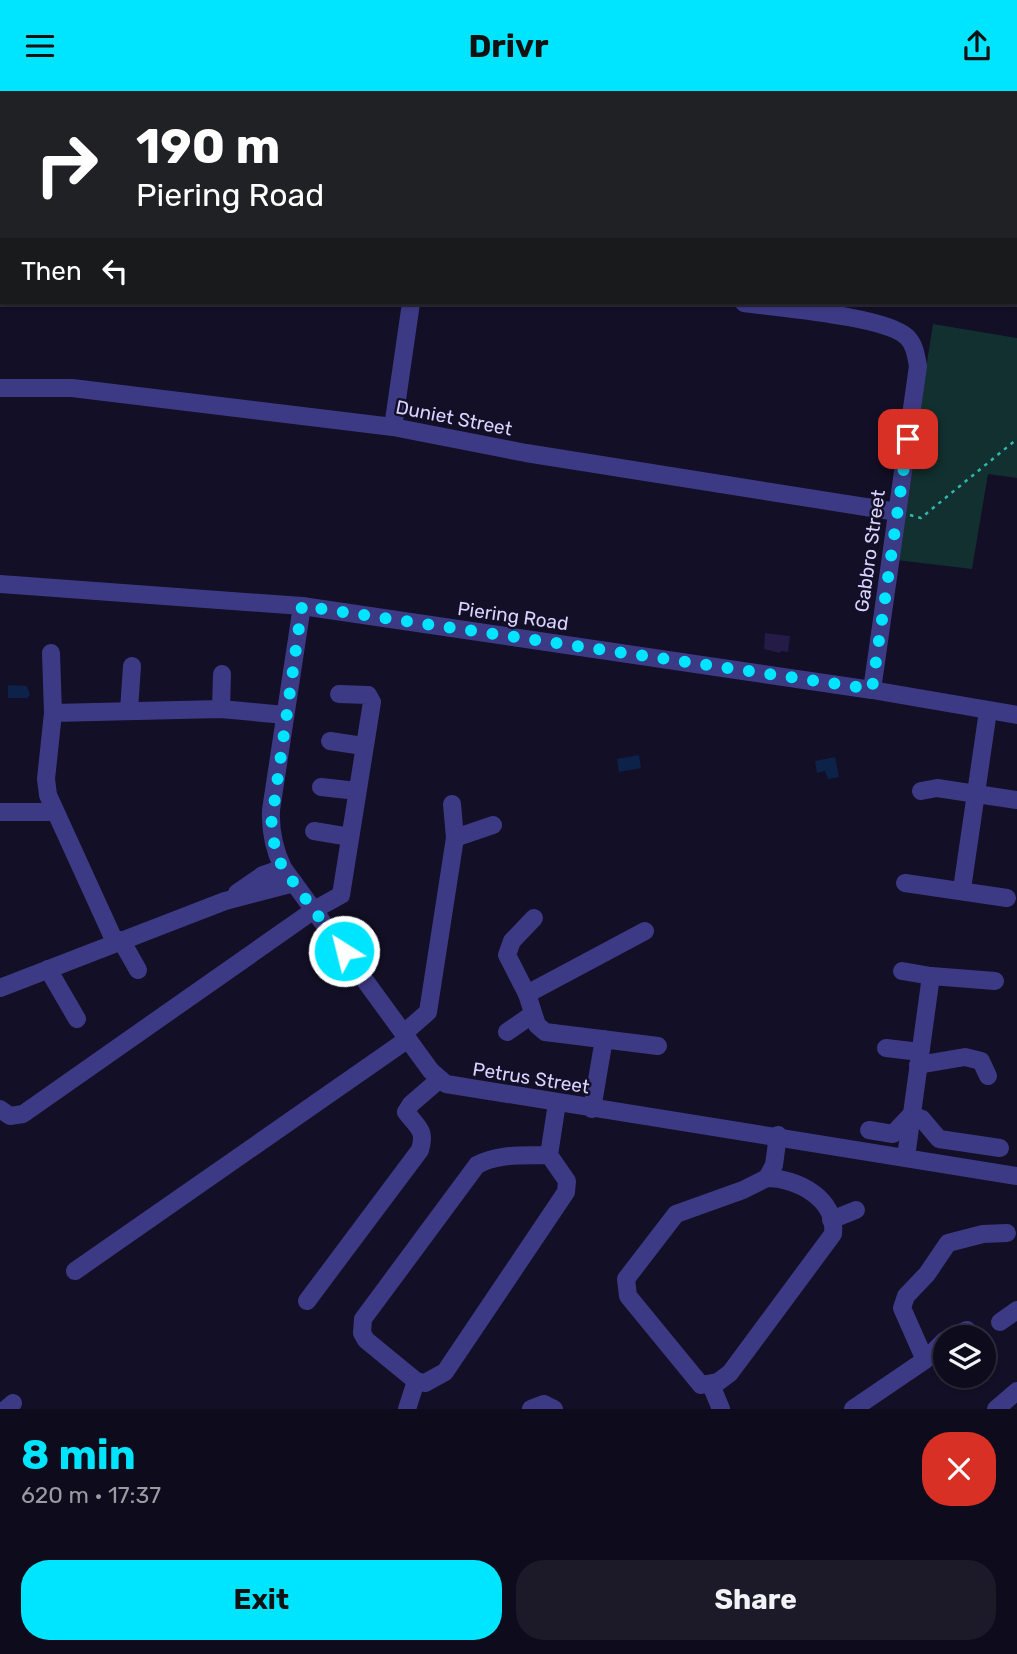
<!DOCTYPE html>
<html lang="en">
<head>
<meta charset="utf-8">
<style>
	:root { --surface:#0e0b1c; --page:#1c1929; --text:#f1f3f6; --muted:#9b9ba3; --line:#2e2b3b; --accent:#00e5ff }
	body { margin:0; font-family:Rubik,sans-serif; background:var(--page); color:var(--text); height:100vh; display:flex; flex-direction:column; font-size:26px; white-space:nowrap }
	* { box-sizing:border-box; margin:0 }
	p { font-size:23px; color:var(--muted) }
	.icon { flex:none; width:38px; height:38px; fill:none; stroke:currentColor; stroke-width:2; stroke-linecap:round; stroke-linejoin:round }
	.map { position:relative; height:1318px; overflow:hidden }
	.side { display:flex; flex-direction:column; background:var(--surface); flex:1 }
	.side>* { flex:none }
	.guide { position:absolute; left:0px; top:0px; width:1018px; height:214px; box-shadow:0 2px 5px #0004,0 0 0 2px var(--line); background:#202124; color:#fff; overflow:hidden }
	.controls { position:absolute; left:933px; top:1234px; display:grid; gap:14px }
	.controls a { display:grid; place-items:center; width:63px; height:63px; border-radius:50%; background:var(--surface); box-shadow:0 2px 5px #0004,0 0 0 2px var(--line); font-size:35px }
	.pin { position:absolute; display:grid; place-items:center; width:60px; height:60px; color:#fff; margin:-30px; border-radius:14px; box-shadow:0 4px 10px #0006 }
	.me { position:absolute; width:77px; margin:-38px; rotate:324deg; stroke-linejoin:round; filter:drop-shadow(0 0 5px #0008) }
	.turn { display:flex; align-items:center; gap:24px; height:147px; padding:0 21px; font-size:32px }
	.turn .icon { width:91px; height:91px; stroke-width:2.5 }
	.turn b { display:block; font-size:49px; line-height:60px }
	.then { display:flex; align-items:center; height:66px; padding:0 21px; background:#0003; gap:14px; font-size:26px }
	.round { display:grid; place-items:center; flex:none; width:74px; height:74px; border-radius:28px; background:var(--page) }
	.overview { display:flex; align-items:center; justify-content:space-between; height:119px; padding:0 21px }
	h1 { font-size:42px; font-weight:700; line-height:52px; color:var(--accent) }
	.button { display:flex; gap:14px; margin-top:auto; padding:14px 21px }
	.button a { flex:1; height:80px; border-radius:28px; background:var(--accent); color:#111; font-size:28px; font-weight:700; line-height:80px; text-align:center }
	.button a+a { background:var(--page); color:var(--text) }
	header { display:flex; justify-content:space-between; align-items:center; height:91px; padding:0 21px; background:var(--accent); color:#111; font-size:32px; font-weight:700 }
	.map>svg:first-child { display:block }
	.green { fill:#12302f }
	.water { fill:#0c2248 }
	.building { fill:#241b47 }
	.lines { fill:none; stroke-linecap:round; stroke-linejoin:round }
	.path { stroke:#2fb8b0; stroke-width:2.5; stroke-dasharray:3.5 5; stroke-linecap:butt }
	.minor { stroke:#3d3a85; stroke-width:18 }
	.route { stroke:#00e5ff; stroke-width:12; stroke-dasharray:0 21.6 }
	.labels { text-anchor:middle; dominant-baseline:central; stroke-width:5; stroke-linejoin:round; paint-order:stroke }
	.street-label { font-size:19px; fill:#d9d4ff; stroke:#130f26 }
</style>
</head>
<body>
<header><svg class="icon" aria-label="menu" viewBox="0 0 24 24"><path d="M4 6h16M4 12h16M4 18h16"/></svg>Drivr<svg class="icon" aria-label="share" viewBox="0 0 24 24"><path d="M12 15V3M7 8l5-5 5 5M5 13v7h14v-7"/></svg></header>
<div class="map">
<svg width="1017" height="1318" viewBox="0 0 1017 1318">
	<rect width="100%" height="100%" fill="#130f26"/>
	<polygon class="green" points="933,233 1017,247 1017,387 988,383 972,478 896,469"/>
	<g class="water">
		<polygon points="8,594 27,595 30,604 27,607 8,607"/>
		<polygon points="639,664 641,677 619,681 617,668"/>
		<polygon points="835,666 839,686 828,688 825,680 817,682 815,670"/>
	</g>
	<polygon class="building" points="765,542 790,545 788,561 781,560 780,562 764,558"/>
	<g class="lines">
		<polyline class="path" points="910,424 921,427 1017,348"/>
		<g class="minor">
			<polyline points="732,0 743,2"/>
			<polyline points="443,2 443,0"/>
			<polyline points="647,2 647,0"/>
			<polyline points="966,2 967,0"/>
			<polyline points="0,103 2,102"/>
			<path d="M 744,212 C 778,217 885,225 907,246 C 915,254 916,265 918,275 L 872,599"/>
			<polyline points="0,297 72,297 393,336 526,362 897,421"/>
			<polyline points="393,336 411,212"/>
			<polyline points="0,493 302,515 872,599 1017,624"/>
			<path d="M 302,515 L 271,719 C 270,740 274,758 283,777 L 431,980 L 446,993 L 1017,1085"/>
			<polyline points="51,562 53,622 46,688 48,704 115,851"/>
			<polyline points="221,618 222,583"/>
			<polyline points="129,619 132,575"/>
			<polyline points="53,622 221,618 285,624"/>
			<polyline points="330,650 363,655"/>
			<polyline points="321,696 357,700"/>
			<polyline points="921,700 937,697 1017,709"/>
			<polyline points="452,713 455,747"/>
			<polyline points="0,721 53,721"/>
			<polyline points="314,740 350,746"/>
			<polyline points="905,792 1007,807"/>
			<polyline points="962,798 988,620"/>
			<polyline points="237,802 263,784 283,777"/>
			<polyline points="645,840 527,903 537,934 545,941 658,955"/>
			<polyline points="121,849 138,879"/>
			<polyline points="48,878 77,928"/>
			<polyline points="902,880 931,885"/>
			<polyline points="0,897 225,810 294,792"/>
			<polyline points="527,903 507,864 512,850 534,827"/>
			<polyline points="507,941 533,923"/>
			<polyline points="404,942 428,921 455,747 493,734"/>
			<polyline points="886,957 920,961"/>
			<polyline points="918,974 965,966 981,970 988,985"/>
			<polyline points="0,1018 10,1025 23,1023 314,819 341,804 372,611 368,604 339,603"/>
			<polyline points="592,1018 604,948"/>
			<polyline points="869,1039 893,1043 911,1024 922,1028 939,1048 1000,1057"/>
			<path d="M 549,1064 C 524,1065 499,1062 477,1074 L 363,1228 L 362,1242 L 366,1249 L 416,1290 L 425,1292 L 445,1281 L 566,1101 L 567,1090 L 549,1064 L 557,1012"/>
			<polyline points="906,1066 931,885 995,890"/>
			<path d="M 767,1087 C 797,1087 837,1108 833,1143 L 730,1282 L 718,1291 L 701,1294 L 628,1205 L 626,1188 L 676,1123 L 743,1099 L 767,1087 L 774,1074 L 778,1044"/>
			<polyline points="831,1129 856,1119"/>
			<polyline points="75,1180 408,948"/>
			<path d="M 307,1210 L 420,1059 C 426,1039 418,1037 406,1021 L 411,1013 L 440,988"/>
			<polyline points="1000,1231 1017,1219"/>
			<polyline points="952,1246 967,1239"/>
			<polyline points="925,1269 945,1249"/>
			<polyline points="711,1294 721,1318"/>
			<polyline points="6,1318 13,1312"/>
			<polyline points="407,1318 416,1290"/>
			<polyline points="531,1318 544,1313 554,1318"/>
			<polyline points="853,1318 925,1269 902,1217 906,1205 927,1183 948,1152 983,1143 1007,1142"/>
			<polyline points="996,1318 1017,1300"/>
		</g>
	</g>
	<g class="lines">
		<polyline class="route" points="344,860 283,777 276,762 271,735 302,515 872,598 908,348"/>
	</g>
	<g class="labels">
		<g class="street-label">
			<text transform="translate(454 327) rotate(11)">Duniet Street</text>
			<text transform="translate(870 460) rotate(-82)">Gabbro Street</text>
			<text transform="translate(513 525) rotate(8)">Piering Road</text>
			<text transform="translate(531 987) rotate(9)">Petrus Street</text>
		</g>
	</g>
</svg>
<div class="controls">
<a><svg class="icon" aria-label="layers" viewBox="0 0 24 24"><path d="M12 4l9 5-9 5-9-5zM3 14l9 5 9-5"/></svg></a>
</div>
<div class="pin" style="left:908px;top:348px;background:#d93025"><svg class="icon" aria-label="arrive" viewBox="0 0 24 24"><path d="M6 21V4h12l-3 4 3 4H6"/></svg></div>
<svg class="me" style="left:344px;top:860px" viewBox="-20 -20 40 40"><circle r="17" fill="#00e5ff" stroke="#fff" stroke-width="3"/><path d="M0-11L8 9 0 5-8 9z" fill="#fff"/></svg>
<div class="guide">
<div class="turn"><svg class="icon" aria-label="right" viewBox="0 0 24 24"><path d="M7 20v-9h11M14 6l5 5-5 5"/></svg><div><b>190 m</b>Piering Road</div></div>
<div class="then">Then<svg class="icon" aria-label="left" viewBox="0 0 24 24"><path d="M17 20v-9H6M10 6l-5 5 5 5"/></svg></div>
</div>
</div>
<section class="side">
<div class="overview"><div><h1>8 min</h1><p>620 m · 17:37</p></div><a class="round" style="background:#d93025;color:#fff"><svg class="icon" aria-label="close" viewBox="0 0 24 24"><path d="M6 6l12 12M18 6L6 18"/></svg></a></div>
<div class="button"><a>Exit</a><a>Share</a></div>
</section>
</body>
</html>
